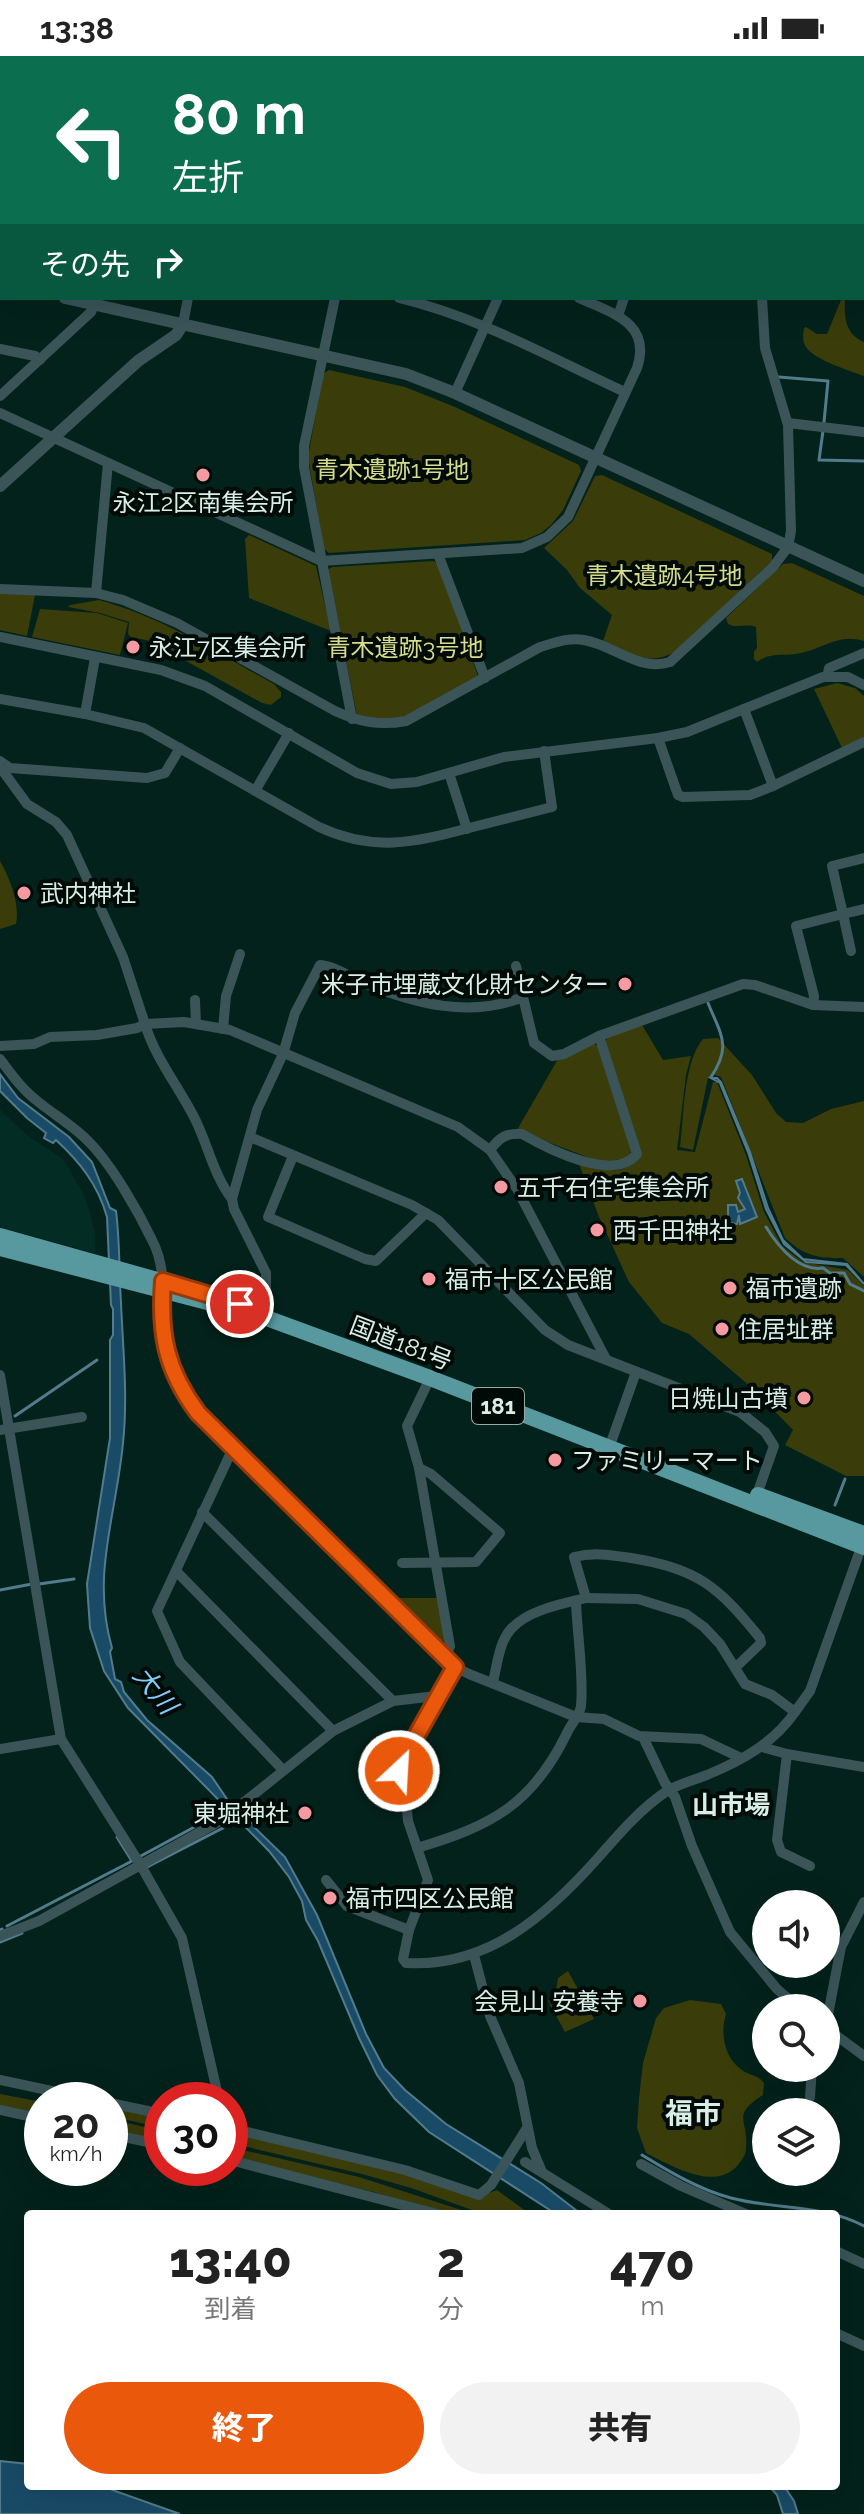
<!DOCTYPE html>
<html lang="ja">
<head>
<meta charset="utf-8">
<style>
	:root { --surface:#fff; --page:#f2f2f2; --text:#222; --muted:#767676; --accent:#ea580c }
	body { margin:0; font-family:Raleway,"Noto Sans JP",sans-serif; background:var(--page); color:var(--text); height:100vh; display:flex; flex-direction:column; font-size:30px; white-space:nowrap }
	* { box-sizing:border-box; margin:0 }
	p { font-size:26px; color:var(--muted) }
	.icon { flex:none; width:44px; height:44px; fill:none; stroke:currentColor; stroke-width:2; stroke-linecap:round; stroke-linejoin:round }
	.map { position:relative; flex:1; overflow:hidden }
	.details { position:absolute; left:24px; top:2154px; width:816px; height:280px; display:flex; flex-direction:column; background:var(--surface); border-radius:8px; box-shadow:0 8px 32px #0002 }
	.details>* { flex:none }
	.banner { position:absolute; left:0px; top:0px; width:864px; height:244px; box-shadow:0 8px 32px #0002; background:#0b6e4f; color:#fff; overflow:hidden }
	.controls { position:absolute; left:752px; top:1834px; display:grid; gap:16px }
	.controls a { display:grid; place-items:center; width:88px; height:88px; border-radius:50%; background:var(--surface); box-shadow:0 8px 32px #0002; font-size:40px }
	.speed { position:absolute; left:24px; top:2026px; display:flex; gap:16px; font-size:40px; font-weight:700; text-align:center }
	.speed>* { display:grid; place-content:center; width:104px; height:104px; border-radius:50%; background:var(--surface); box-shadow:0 8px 32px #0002; line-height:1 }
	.speed small { font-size:20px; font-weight:400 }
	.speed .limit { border:12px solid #d22; background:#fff; color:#111 }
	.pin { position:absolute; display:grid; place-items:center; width:68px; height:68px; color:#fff; margin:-34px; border:4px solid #fff; border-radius:50%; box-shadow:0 2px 8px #0007 }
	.me { position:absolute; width:88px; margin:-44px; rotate:25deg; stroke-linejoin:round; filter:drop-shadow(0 0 6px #0008) }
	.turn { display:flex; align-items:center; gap:28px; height:168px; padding:0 40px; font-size:36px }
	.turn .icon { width:104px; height:104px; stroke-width:2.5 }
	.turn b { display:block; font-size:56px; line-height:68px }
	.then { display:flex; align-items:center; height:76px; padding:0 40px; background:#0003; gap:16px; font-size:30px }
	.eta { display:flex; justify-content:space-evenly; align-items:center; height:136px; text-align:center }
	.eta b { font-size:48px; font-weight:800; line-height:56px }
	.action { display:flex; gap:16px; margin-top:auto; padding:16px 40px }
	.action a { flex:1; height:92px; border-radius:48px; background:var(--accent); color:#fff; font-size:32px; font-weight:800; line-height:92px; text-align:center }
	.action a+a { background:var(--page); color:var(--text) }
	.status { display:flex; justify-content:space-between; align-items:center; height:56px; padding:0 40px; background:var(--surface); direction:ltr }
	.status svg { height:22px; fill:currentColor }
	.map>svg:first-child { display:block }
	.built { fill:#032d24 }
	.green { fill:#3a3c0a }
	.water { fill:#194b67; stroke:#527c8d; stroke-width:2 }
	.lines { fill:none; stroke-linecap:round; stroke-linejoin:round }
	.stream { stroke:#527c8d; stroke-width:3 }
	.minor { stroke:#3a5458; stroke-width:10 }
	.tertiary { stroke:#3a5458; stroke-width:12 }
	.trunk { stroke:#58989f; stroke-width:16 }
	.route-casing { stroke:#983908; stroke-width:20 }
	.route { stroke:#ea580c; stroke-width:14 }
	.poi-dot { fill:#f49aa0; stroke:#000a06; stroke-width:3 }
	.labels { text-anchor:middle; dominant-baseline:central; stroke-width:8; stroke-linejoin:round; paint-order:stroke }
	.shield { fill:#000a06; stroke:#97aaa4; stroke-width:2 }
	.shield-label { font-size:22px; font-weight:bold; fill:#d8eee7 }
	.park-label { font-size:24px; fill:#d7dc8d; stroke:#000a06 }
	.poi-label { font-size:24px; fill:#d8eee7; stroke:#000a06; text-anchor:start }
	.street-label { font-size:24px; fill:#d8eee7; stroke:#000a06 }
	.water-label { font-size:26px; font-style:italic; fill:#80ccfb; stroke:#000a06 }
	.neighbourhood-label { font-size:26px; font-weight:bold; fill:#d8eee7; stroke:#000a06 }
	.quarter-label { font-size:28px; font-weight:bold; fill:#d8eee7; stroke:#000a06 }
</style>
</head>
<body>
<div class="status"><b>13:38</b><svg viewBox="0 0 49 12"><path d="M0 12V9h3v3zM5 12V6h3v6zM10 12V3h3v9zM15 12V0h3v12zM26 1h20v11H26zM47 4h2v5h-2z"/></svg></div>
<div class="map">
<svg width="864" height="2458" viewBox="0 0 864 2458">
	<rect width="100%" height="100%" fill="#03221b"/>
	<polygon class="built" points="0,1054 28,1080 61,1102 68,1111 84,1139 89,1153 95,1177 95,1197 0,1171"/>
	<g class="green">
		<path d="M 845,243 C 844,261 845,278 864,286 L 864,320 C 850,315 813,303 806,291 C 802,285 803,278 804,272 L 806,271 L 817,278 L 827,278 L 841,244 Z"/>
		<polygon points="329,314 405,331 455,351 579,409 581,415 563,454 551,469 541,477 525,484 329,497 324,493 308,401 323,318"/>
		<path d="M 602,419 L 772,498 L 772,505 L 679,593 C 650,613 631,597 603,585 L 612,559 L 580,532 L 567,514 L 544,492 L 573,465 L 595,420 Z"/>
		<polygon points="249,479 316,510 331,575 249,542 245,483"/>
		<polygon points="434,505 439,510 478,620 415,657 390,665 357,660 328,514 332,511"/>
		<path d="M 792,507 L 864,540 L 864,585 C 839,577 824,592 801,597 C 785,601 772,595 757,606 L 754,603 L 754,596 L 757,592 L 756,571 C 746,567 737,573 728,568 L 726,562 L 783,508 Z"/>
		<polygon points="0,537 35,539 27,580 0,574"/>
		<path d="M 99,544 C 162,561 217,597 274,628 L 281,636 L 281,641 L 271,649 L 262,647 L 150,585 L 131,581 L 128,578 L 129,566 L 100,557 L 68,551 L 70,549 Z"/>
		<polygon points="40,553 97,557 128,567 120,599 32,581"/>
		<polygon points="837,627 855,632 864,640 864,681 842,692 814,633"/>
		<path d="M 0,805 C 10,822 20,849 16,868 L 0,873 Z"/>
		<path d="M 642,969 L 663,1004 L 691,1000 L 686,1019 L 677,1094 L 695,1096 L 713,1026 L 717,1026 L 746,1099 L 764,1156 L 782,1190 L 803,1206 L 848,1214 L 864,1230 L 864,1420 L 846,1420 L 785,1389 L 793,1374 L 752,1332 L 689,1278 L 662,1267 L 629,1226 L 599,1161 L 578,1105 C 599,1112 621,1123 638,1102 L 605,987 L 607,982 Z"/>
		<path d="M 718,982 L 752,1019 L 776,1057 L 786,1066 L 803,1067 L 831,1053 L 864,1045 L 864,1221 L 843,1202 C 818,1203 803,1199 785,1182 L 721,1021 L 715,1019 L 708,1022 L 693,1094 L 680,1091 C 684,1062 683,1006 703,983 Z"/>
		<polygon points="593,987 598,990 631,1094 630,1102 600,1106 517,1074 558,1003"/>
		<polygon points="392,1542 438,1542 445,1584 438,1587"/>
		<polygon points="391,1707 395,1711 400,1743 384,1753 381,1748 390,1741 380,1719"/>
		<polygon points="568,1915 594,1963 565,1976 548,1945 555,1941 558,1922"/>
		<path d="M 690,1944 L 721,1948 L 726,1958 C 720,1977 724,2002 742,2014 C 750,2020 757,2018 764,2027 L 763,2039 C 730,2060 749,2064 746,2092 C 746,2099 742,2104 738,2109 C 715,2136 672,2110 646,2097 L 637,2072 L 639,2042 L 643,2007 L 656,1962 L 664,1952 Z"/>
		<polygon points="0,2038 42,2046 42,2059 0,2050"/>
		<polygon points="110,2049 162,2060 162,2072 110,2060"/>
		<polygon points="110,2063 162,2075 162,2087 110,2075"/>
		<polygon points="230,2074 381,2110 478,2141 497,2134 530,2158 483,2158 411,2132 362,2118 230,2087"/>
		<polygon points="230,2091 359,2121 474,2158 443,2158 374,2136 230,2102"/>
	</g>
	<g class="water">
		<path d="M 0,1018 L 18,1042 L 69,1081 L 92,1106 L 110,1152 L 116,1155 C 120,1186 119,1216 121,1247 C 123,1294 128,1340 123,1387 C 116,1461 91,1519 112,1592 L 110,1596 L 115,1623 L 121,1626 L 124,1636 L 147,1664 L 212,1721 L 229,1746 L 244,1753 L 255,1772 L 285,1801 L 317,1859 L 366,1978 L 384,2012 L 405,2034 L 446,2068 L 541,2127 L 581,2158 L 556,2158 L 429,2076 L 395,2043 L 377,2019 L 359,1982 L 318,1885 L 306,1864 L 302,1845 L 289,1821 L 269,1795 L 128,1652 L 104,1615 L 90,1572 L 87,1528 L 110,1382 L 110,1284 L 113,1279 L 113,1253 L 111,1249 L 107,1161 C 98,1129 80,1106 56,1084 L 53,1087 L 44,1082 L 46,1077 L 27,1062 L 0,1035 Z"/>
		<polygon points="711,1022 717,1022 721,1026 750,1096 768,1152 783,1184 803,1203 847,1208 864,1228 846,1209 806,1206 784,1188 766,1153 748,1096 720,1027"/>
		<polygon points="742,1123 757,1161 740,1168 739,1159 737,1168 728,1167 728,1149 736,1149 738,1156 745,1153 738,1142 740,1137 736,1125"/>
		<polygon points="0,2405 28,2408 28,2430 101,2430 180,2458 0,2458"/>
		<polygon points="769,2430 784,2430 794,2445 798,2458 783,2458 777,2439"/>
	</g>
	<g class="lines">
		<g class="stream">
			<polyline points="779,321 828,325 824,366"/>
			<polyline points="823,375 819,404 864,405"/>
			<path d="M 708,947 C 721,979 732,990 711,1021"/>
			<path d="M 766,1171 C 778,1190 798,1216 823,1212 L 830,1217 L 844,1217 L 850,1228 L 864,1235"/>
			<polyline points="15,1360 97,1304"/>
			<polyline points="835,1449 845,1423"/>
			<polyline points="39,1528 74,1523"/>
			<polyline points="0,1534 32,1528"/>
			<polyline points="139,1801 211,1762"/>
			<polyline points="147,1811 223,1772"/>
			<polyline points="7,1870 132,1805 117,1781"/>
			<polyline points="0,1874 2,1873"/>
			<polyline points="0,1886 22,1877"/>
			<path d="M 642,2099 C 670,2116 700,2134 731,2142 C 776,2154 823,2148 864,2170"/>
		</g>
		<g class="minor">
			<polyline points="5,0 14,2"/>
			<polyline points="269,0 277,2"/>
			<polyline points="570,0 571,2"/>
			<polyline points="676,0 677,2"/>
			<polyline points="22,2 22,0"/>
			<polyline points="243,2 243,0"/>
			<polyline points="389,2 390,0"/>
			<polyline points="0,71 2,71"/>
			<polyline points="0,99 2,91"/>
			<polyline points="0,146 2,147"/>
			<polyline points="335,242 304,390 304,411 352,663"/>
			<path d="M 399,242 C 479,261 551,302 625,336"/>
			<polyline points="618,260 624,242"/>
			<polyline points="183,268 188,242"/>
			<polyline points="0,293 35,300 40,304"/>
			<polyline points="455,337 498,242"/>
			<polyline points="0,340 91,256 94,249"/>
			<path d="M 0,357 L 321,505 L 522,492 L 547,481 L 568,461 L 637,312 C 652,267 612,257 579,242"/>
			<polyline points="788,367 864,376"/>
			<polyline points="438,498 485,622"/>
			<path d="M 0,533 L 96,537 L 123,544 L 177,567 L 335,655 C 359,666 380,670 406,665 L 540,591 C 554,587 569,581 584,584 C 614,589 639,616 670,606 L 773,511 L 788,491 L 791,475 L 788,369 L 765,292 L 762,242"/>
			<polyline points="96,537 108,407"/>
			<polyline points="0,581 161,614 205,630 357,717 391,728 417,726 504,701 658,682 687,676 823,621 848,621 864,629"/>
			<polyline points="827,621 829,612 864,597"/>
			<path d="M 0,643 L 85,658 L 144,672 L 319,771 C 373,796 413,787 469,772 C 496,765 525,758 552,751 L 544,695"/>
			<polyline points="744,653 773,730"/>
			<polyline points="85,658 95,602"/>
			<polyline points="658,682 678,739 683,741 750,739 773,730 864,686"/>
			<polyline points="0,705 10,712 147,722 165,717 180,692"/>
			<polyline points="0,711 27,748 56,766 67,779 123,901 145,968 137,972 97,979 50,981 34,988 0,990"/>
			<polyline points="449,717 467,773"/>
			<polyline points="255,735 289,677"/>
			<polyline points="851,895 843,858 864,853"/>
			<polyline points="516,910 523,941"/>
			<polyline points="195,944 196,968"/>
			<polyline points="813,949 814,940 796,870 843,858 832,810 864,802"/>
			<polyline points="223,973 226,940 240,898"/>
			<path d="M 0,1003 C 11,1018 22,1033 36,1044 C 54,1059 74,1070 89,1086 C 112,1109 138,1155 152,1184 C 167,1212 162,1243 163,1274 C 163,1305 179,1332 198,1357 L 445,1602 L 455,1611 L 469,1618 L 576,1661 L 604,1663 L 639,1680 L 701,1683 L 741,1702"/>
			<polyline points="250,1081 412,1149 438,1164 545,1274 568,1289 740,1356 765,1376 774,1390 755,1444"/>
			<path d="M 490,1094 C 500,1081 506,1077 522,1078 C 548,1093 614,1127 637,1098 L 599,980 L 743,928 L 755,929 L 813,949 L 864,951"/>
			<polyline points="293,1100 268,1161 365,1203 376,1205 426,1157"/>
			<path d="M 232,1143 C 214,1120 208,1089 195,1063 C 179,1031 155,1002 145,968 L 184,966 L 230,974 L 458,1071 L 490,1094 L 517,1133 L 606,1303"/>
			<path d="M 261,1260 L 266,1238 L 266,1217 L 234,1153 L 232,1143 L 257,1054 L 283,998 L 295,957 L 320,909 C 335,910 352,922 366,928 C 417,948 470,962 523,941 L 534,987 L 552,1000 L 564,998 L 599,980"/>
			<polyline points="0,1319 61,1683 140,1808 182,1882 219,2044"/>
			<polyline points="430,1322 407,1370 419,1412 450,1590 445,1602"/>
			<polyline points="0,1374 82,1361"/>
			<polyline points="233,1392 157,1555 180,1606 283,1714"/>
			<polyline points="609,1392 636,1316"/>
			<polyline points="202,1456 393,1645"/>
			<polyline points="402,1507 476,1506 500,1477 431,1418 419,1412"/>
			<polyline points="176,1515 333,1675"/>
			<path d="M 455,1611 L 423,1665 L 399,1715 L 406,1744 L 408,1765 L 428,1824 L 409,1874 L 403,1903 L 406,1907 C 487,1912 546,1860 597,1803 C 618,1779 640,1753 667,1735 C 679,1728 694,1724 707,1719 C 741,1705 774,1687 795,1656 L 772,1639 L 745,1628 L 720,1588 L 704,1571 L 686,1558 L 638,1543 L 586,1542"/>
			<path d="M 493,1626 C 497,1610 499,1586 511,1573 C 528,1554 562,1548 586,1542 L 574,1501 C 594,1496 611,1499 631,1502 C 697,1512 719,1531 760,1582 L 761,1587 L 735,1612"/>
			<polyline points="795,1656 810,1635 863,1486"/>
			<polyline points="643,1681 665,1727 675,1741 692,1790 730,1876 777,1933 799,1952"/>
			<polyline points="762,1691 787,1698 777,1784 781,1796 810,1810"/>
			<polyline points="0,1693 61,1683"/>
			<polyline points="787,1698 864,1711"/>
			<path d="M 417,1792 C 491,1770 532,1749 567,1677 C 571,1668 580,1659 581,1650 C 584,1618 577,1578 576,1545"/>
			<polyline points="326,1824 347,1850 409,1874"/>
			<polyline points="0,1880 39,1865 222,1764 333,1675 393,1645 436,1640"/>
			<polyline points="474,1899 490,1960 519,2027 532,2092 542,2116"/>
			<polyline points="826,1969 841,1891 864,1846"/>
			<polyline points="826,1972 864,2000"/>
			<polyline points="0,2024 94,2044"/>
			<polyline points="810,2041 812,2012"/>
			<polyline points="110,2047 162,2058"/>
			<polyline points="0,2054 42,2063"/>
			<polyline points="230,2072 405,2114 479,2139 491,2129 527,2072"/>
			<polyline points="110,2078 162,2089"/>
			<polyline points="230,2104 437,2158"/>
			<polyline points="525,2106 609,2158"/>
			<polyline points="641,2108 681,2130 746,2158"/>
			<polyline points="836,2195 864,2208"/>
			<polyline points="836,2277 864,2290"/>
		</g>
		<g class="tertiary">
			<polyline points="0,227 2,228"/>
			<polyline points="65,242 406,318 455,337 864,525"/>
			<polyline points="0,430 138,305 176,279 183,268"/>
		</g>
		<g class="trunk">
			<polyline points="0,1180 168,1227"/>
			<polyline points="0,1192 261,1260 430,1322 864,1491"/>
			<polyline points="758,1439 864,1478"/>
		</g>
	</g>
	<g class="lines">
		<defs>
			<path id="route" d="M 240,1248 L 163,1225 C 159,1278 166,1314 198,1357 L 455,1611 L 401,1707 L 399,1715"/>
		</defs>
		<use href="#route" class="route-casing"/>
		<use href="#route" class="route"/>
	</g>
	<g class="poi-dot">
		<circle cx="203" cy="419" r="8"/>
		<circle cx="133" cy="591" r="8"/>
		<circle cx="24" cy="837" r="8"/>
		<circle cx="625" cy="928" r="8"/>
		<circle cx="501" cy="1131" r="8"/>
		<circle cx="597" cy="1174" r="8"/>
		<circle cx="429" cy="1223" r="8"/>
		<circle cx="730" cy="1232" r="8"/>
		<circle cx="722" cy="1273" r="8"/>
		<circle cx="804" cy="1342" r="8"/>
		<circle cx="555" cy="1404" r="8"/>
		<circle cx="305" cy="1757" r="8"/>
		<circle cx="330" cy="1842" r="8"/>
		<circle cx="640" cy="1945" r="8"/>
	</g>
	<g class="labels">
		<rect class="shield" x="472" y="1332" width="52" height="36" rx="6"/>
		<g class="shield-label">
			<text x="498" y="1350">181</text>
		</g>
		<g class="park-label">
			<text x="392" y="413">青木遺跡1号地</text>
			<text x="664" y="519">青木遺跡4号地</text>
			<text x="405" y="591">青木遺跡3号地</text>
		</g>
		<g class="poi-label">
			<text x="203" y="446" text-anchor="middle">永江2区南集会所</text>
			<text x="149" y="591">永江7区集会所</text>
			<text x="40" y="837">武内神社</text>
			<text x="609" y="928" text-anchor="end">米子市埋蔵文化財センター</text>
			<text x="517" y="1131">五千石住宅集会所</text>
			<text x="613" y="1174">西千田神社</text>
			<text x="445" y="1223">福市十区公民館</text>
			<text x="746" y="1232">福市遺跡</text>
			<text x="738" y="1273">住居址群</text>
			<text x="788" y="1342" text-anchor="end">日焼山古墳</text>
			<text x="571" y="1404">ファミリーマート</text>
			<text x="289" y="1757" text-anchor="end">東堀神社</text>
			<text x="346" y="1842">福市四区公民館</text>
			<text x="624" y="1945" text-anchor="end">会見山 安養寺</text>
		</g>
		<g class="street-label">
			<text transform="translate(401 1287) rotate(21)">国道181号</text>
		</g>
		<g class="water-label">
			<text transform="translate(155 1634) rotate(51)">大川</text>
		</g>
		<g class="neighbourhood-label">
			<text x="731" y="1749">山市場</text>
		</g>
		<g class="quarter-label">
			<text x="693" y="2057">福市</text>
		</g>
	</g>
</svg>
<div class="controls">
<a><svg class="icon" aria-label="sound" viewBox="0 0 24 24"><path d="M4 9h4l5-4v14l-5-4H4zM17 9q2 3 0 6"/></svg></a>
<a><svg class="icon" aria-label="search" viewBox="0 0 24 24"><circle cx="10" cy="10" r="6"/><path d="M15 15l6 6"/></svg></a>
<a><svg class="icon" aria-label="layers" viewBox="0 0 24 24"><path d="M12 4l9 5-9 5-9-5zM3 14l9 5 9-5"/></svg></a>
</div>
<div class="speed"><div>20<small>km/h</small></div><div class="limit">30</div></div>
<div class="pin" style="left:240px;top:1248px;background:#d93025"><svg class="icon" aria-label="arrive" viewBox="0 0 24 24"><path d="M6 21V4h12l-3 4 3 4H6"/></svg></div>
<svg class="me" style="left:399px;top:1715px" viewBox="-20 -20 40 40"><circle r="17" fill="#ea580c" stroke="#fff" stroke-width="3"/><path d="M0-11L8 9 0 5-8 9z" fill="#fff"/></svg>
<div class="banner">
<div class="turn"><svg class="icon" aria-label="left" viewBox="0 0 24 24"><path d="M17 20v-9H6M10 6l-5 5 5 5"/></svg><div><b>80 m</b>左折</div></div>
<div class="then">その先<svg class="icon" aria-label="right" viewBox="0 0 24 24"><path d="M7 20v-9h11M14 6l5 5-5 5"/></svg></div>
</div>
<section class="details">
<div class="eta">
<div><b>13:40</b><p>到着</p></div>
<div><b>2</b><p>分</p></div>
<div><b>470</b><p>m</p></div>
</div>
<div class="action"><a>終了</a><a>共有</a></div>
</section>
</div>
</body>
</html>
